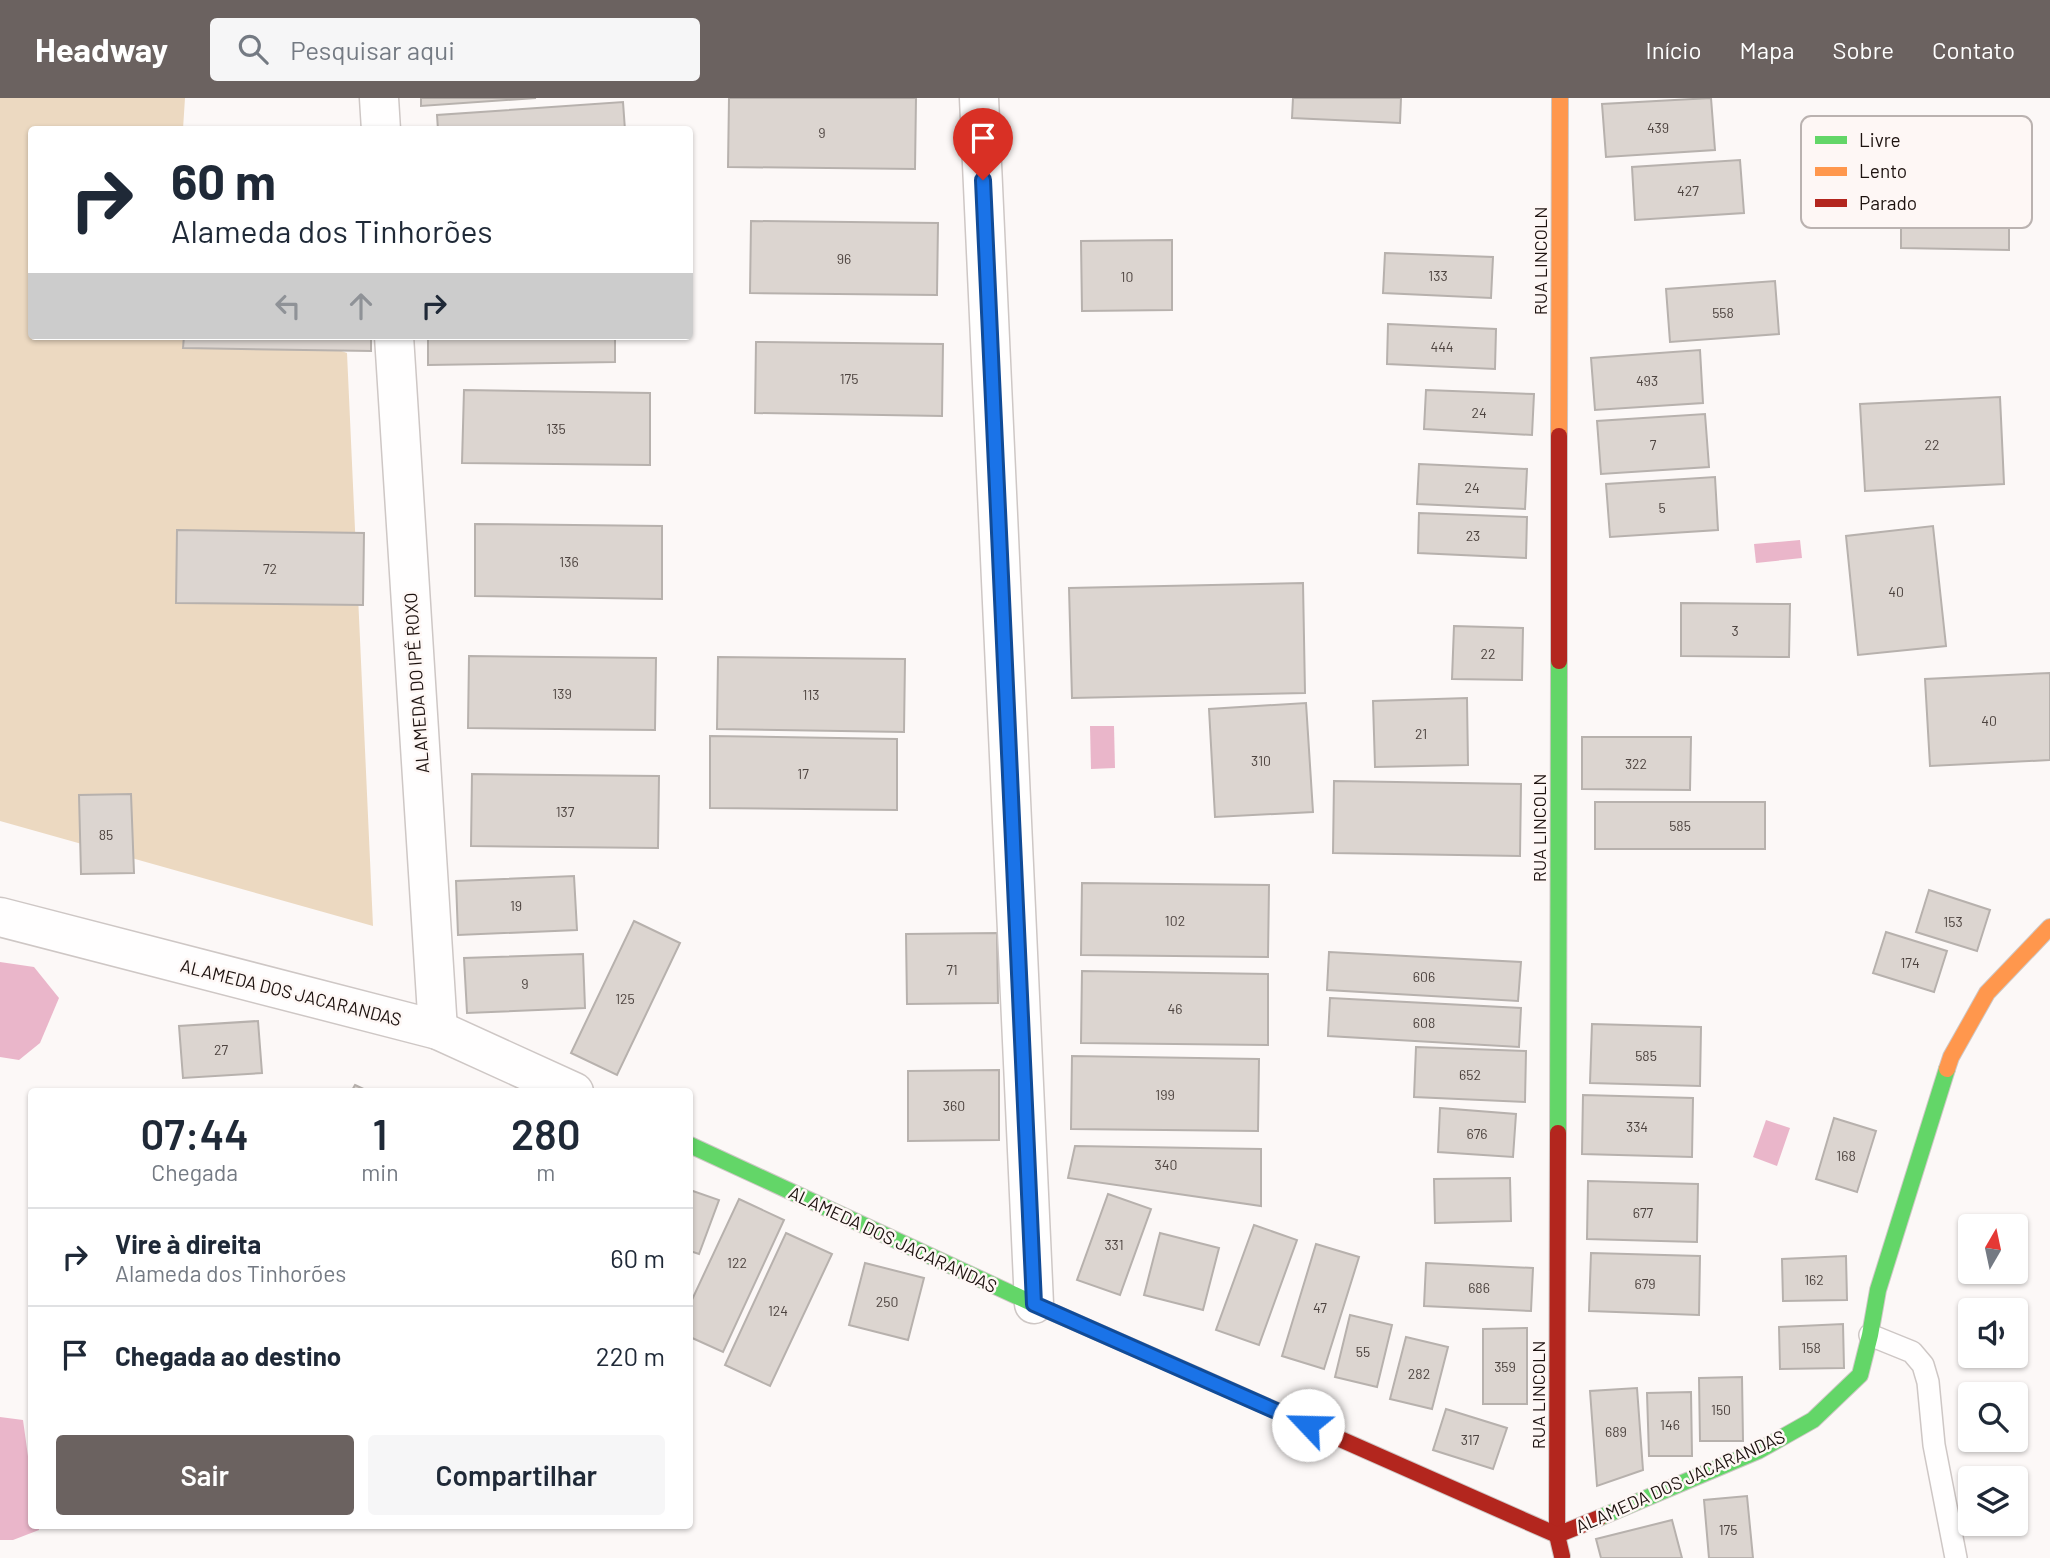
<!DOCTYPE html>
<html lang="pt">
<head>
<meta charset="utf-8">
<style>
	:root { --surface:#fff; --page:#f6f6f7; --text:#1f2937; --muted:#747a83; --line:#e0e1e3; --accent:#6b6260 }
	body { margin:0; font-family:Barlow,sans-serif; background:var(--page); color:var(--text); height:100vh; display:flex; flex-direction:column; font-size:26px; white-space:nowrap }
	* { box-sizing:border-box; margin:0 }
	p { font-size:23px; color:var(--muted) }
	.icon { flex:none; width:38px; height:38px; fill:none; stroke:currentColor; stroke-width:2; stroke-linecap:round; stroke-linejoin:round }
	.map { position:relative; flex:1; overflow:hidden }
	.sheet { position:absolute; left:28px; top:990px; width:665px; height:441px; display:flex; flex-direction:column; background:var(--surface); border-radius:7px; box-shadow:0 2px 5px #0004 }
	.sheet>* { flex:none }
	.hud { position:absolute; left:28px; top:28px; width:665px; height:214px; border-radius:7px; box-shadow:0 2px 5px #0004; background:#fff; color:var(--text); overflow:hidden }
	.needle { width:46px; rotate:9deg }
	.buttons { position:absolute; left:1958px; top:1116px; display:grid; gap:14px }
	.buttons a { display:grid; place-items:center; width:70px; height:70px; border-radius:7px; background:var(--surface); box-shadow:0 2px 5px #0004; font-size:35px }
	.pin { position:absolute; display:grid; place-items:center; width:60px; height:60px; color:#fff; margin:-72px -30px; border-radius:50% 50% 50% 0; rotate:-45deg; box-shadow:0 0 7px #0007 }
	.pin .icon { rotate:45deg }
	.me { position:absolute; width:77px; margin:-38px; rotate:294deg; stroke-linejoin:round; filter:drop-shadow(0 0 5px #0008) }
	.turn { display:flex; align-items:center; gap:24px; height:147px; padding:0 28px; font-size:32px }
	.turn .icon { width:91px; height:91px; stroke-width:2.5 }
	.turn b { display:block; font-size:49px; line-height:60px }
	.lanes { display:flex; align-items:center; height:66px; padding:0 28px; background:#0003; justify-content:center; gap:35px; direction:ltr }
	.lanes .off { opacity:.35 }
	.eta { display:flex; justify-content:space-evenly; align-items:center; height:119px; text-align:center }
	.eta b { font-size:42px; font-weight:600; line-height:49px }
	.cta { display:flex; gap:14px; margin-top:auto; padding:14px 28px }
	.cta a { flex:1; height:80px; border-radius:7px; background:var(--accent); color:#fff; font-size:28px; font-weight:600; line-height:80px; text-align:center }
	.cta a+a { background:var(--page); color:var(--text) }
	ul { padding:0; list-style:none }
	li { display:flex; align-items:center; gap:21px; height:98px; padding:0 28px; border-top:2px solid var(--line) }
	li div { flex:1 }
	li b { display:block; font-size:26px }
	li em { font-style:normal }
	header { display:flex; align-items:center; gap:42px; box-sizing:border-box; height:98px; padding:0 35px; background:var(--accent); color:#fff }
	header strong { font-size:33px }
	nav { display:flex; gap:38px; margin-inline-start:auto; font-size:24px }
	.search { width:490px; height:63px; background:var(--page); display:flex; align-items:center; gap:18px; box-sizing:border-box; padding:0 24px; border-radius:7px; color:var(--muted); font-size:26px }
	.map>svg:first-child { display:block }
	.green { fill:#ecd9c1 }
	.water { fill:#eab6ca }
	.building { fill:#dcd5d0; stroke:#b7b1ad; stroke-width:2 }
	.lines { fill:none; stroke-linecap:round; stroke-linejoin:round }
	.lane-casing { stroke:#cec7c5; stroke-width:24 }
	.street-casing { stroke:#cec7c5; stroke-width:41 }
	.fast-casing { stroke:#cec7c5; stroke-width:18 }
	.slow-casing { stroke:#cec7c5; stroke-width:18 }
	.jam-casing { stroke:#cec7c5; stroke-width:18 }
	.lane { stroke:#fffefe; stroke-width:21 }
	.street { stroke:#fffefe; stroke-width:38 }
	.fast { stroke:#63d668; stroke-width:16 }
	.slow { stroke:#ff974d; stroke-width:16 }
	.jam { stroke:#b3261e; stroke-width:16 }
	.route-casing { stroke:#114b97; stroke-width:18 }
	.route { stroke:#1a73e8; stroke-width:12 }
	.labels { text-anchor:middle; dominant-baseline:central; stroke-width:5; stroke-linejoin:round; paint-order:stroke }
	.number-label { font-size:14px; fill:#4d433f }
	.street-label { font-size:18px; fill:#1d120f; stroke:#fef7f5 }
	.key { fill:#fef7f5; stroke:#bab2b0; stroke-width:2 }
	.key-label { font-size:19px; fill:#1d120f }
</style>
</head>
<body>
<header>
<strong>Headway</strong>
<div class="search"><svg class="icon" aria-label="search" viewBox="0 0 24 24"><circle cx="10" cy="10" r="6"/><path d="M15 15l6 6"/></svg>Pesquisar aqui</div>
<nav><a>Início</a><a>Mapa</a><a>Sobre</a><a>Contato</a></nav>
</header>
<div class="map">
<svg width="2050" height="1460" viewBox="0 0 2050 1460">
	<rect width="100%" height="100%" fill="#fcf8f7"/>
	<polygon class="green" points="0,0 185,0 183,31 32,32 32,238 299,238 347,255 373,828 0,723"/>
	<g class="water">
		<polygon points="1800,442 1802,460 1756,465 1754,446"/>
		<polygon points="1090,628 1114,628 1115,670 1091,671"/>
		<polygon points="0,864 34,869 59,900 40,945 19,962 0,959"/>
		<polygon points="1766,1022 1790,1030 1777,1068 1753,1059"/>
		<polygon points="0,1319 23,1322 31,1380 32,1428 39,1428 39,1432 13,1442 0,1442"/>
	</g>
	<g class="building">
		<polygon points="421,0 536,0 421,8"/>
		<polygon points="729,0 916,0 915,71 728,69"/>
		<polygon points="1293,0 1401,0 1400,25 1292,20"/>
		<polygon points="1711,0 1715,52 1606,59 1602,6"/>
		<polygon points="623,4 625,32 438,32 437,17"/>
		<polygon points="1740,62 1744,115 1635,122 1632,69"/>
		<polygon points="1901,98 2009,101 2009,152 1901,150"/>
		<polygon points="751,123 938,125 937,197 750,195"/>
		<polygon points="1172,142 1172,212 1082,213 1081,143"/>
		<polygon points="1385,155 1493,159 1491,200 1383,195"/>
		<polygon points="1775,183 1779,236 1670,244 1666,191"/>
		<polygon points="1388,226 1496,231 1495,271 1387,266"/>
		<polygon points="184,238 371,238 371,253 183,250"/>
		<polygon points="428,238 615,238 615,264 428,267"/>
		<polygon points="756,244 943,246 942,318 755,315"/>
		<polygon points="1700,252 1703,305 1595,312 1591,260"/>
		<polygon points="464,292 650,295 650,367 462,365"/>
		<polygon points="1426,292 1534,296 1532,337 1424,331"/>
		<polygon points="2000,299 2004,386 1865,393 1860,306"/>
		<polygon points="1705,316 1709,369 1601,376 1597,323"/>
		<polygon points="1419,366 1527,371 1525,411 1417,406"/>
		<polygon points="1715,379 1718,432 1610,439 1606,386"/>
		<polygon points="1419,415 1527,419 1526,460 1418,455"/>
		<polygon points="475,426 662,428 662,501 475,498"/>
		<polygon points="1933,428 1946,548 1858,557 1846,438"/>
		<polygon points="177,432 364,435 363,507 176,505"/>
		<polygon points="1303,485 1305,595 1072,600 1069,490"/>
		<polygon points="1681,505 1790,506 1789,559 1681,558"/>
		<polygon points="1454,528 1523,530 1522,582 1452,581"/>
		<polygon points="469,558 656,560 655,632 468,630"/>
		<polygon points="718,559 905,561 904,634 717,631"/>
		<polygon points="2050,575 2050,662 1930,668 1925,581"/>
		<polygon points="1467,600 1468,667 1375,669 1373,603"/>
		<polygon points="1306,605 1313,714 1215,719 1209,611"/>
		<polygon points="710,638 897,641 897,712 710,710"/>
		<polygon points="1582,639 1691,639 1690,692 1582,691"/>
		<polygon points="472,676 659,678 658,750 471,748"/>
		<polygon points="1334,683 1521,686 1520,758 1333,755"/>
		<polygon points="131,696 134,775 81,776 79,697"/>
		<rect x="1595" y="704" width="170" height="47"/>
		<polygon points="574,778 577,832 458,837 456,783"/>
		<polygon points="1082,785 1269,787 1268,859 1081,857"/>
		<polygon points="1929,792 1990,812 1977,853 1916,834"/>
		<polygon points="634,823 680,845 617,977 571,955"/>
		<polygon points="1886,834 1947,853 1934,894 1873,875"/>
		<polygon points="997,835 998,905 907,906 906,836"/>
		<polygon points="1329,854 1521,864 1518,903 1327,892"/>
		<polygon points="583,856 585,910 467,915 464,860"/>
		<polygon points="1082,873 1268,876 1268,947 1081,945"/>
		<polygon points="1330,900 1521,910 1519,949 1328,938"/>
		<polygon points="258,923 262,975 183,980 179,928"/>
		<polygon points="1592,926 1701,929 1700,988 1590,985"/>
		<polygon points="1416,949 1526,953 1525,1004 1414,999"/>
		<polygon points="1072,958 1259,961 1258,1033 1071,1031"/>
		<polygon points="999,972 999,1042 908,1043 908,973"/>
		<polygon points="355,987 370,994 351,994"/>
		<polygon points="1583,997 1693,1000 1692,1059 1582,1056"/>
		<polygon points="1440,1010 1516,1016 1513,1059 1438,1054"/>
		<polygon points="1834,1020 1876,1033 1857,1094 1816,1081"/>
		<polygon points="1075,1048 1261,1051 1261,1108 1068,1080"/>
		<polygon points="1510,1080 1511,1123 1435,1125 1434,1081"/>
		<polygon points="1588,1083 1698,1086 1697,1144 1587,1141"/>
		<polygon points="690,1092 719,1102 699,1156 690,1153"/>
		<polygon points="1108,1096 1151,1111 1120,1197 1077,1182"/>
		<polygon points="739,1101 784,1122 723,1254 690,1239 690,1206"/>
		<polygon points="1254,1127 1297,1142 1259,1247 1216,1232"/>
		<polygon points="786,1135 832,1156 770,1288 725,1267"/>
		<polygon points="1160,1135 1219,1150 1203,1212 1144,1197"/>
		<polygon points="1316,1146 1359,1159 1324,1271 1282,1258"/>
		<polygon points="1591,1155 1700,1158 1699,1217 1589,1213"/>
		<polygon points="1846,1158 1847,1202 1783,1203 1782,1161"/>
		<polygon points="865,1165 924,1180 908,1242 849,1227"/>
		<polygon points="1426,1165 1533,1170 1531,1213 1424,1208"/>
		<polygon points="1350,1217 1392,1227 1377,1289 1335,1279"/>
		<polygon points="1843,1226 1844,1270 1780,1271 1779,1229"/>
		<polygon points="1527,1230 1527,1306 1483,1306 1483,1231"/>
		<polygon points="1406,1239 1448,1249 1432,1311 1390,1301"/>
		<polygon points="1742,1279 1743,1343 1700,1343 1699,1280"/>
		<polygon points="1637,1290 1643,1372 1597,1388 1590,1293"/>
		<polygon points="1691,1294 1692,1358 1649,1358 1647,1295"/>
		<polygon points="1446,1311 1507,1330 1493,1371 1433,1352"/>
		<polygon points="1747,1398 1753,1460 1709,1460 1704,1402"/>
		<polygon points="1672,1422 1682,1460 1601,1460 1596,1441"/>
	</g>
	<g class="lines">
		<defs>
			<polyline id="lane" points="1870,1237 1912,1254 1923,1267 1928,1284 1934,1347 1956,1460"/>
			<g id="street">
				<polyline points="379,0 381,32"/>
				<polyline points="979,0 1034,1206"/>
				<polyline points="394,238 438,932"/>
				<polyline points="0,819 438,932 574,994"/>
			</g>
			<g id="fast">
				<polyline points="1558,1035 1559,563"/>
				<polyline points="690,1047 1034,1206 1198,1278"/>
				<polyline points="1599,1420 1758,1353 1813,1322 1860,1277 1870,1237 1878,1192 1947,971"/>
			</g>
			<g id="slow">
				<polyline points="1559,338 1560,0"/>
				<polyline points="1947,971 1951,959 1987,895 2050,829"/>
			</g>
			<g id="jam">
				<polyline points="1559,563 1559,338"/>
				<polyline points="1558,1035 1557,1437 1562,1458"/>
				<polyline points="1198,1278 1557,1437 1599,1420"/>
			</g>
		</defs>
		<use href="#lane" class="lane-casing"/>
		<use href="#street" class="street-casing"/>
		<use href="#fast" class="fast-casing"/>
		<use href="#slow" class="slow-casing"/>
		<use href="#jam" class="jam-casing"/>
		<use href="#lane" class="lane"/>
		<use href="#street" class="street"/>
		<use href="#fast" class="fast"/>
		<use href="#slow" class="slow"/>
		<use href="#jam" class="jam"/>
	</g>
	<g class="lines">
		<defs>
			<polyline id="route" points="983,82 1034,1206 1308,1327"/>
		</defs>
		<use href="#route" class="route-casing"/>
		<use href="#route" class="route"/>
	</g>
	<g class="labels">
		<g class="number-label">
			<text x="1658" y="29">439</text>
			<text x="822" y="34">9</text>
			<text x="1688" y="92">427</text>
			<text x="844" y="160">96</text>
			<text x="1438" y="177">133</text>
			<text x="1127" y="178">10</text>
			<text x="1723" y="214">558</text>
			<text x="1442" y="248">444</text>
			<text x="849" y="280">175</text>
			<text x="1647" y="282">493</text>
			<text x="1479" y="314">24</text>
			<text x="556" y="330">135</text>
			<text x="1653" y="346">7</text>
			<text x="1932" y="346">22</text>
			<text x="1472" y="389">24</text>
			<text x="1662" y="409">5</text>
			<text x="1473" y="437">23</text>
			<text x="569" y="463">136</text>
			<text x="270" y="470">72</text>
			<text x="1896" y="493">40</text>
			<text x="1735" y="532">3</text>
			<text x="1488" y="555">22</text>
			<text x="562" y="595">139</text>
			<text x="811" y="596">113</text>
			<text x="1989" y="622">40</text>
			<text x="1421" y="635">21</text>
			<text x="1261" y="662">310</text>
			<text x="1636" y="665">322</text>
			<text x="803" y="675">17</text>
			<text x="565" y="713">137</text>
			<text x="1680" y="727">585</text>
			<text x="106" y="736">85</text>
			<text x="516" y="807">19</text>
			<text x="1175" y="822">102</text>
			<text x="1953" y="823">153</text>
			<text x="1910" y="864">174</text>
			<text x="952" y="871">71</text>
			<text x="1424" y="878">606</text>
			<text x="525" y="885">9</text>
			<text x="625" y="900">125</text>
			<text x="1175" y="910">46</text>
			<text x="1424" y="924">608</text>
			<text x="221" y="951">27</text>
			<text x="1646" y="957">585</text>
			<text x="1470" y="976">652</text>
			<text x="1165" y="996">199</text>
			<text x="954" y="1007">360</text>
			<text x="1637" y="1028">334</text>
			<text x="1477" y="1035">676</text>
			<text x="1846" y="1057">168</text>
			<text x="1166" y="1066">340</text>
			<text x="1643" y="1114">677</text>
			<text x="1114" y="1146">331</text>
			<text x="737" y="1164">122</text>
			<text x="1814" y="1181">162</text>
			<text x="1645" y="1185">679</text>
			<text x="1479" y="1189">686</text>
			<text x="887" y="1203">250</text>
			<text x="1320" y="1209">47</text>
			<text x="778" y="1212">124</text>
			<text x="1811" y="1249">158</text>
			<text x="1363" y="1253">55</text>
			<text x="1505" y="1268">359</text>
			<text x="1419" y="1275">282</text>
			<text x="1721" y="1311">150</text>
			<text x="1670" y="1326">146</text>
			<text x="1616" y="1333">689</text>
			<text x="1470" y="1341">317</text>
			<text x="1728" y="1431">175</text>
		</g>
		<g class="street-label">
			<text transform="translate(1540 163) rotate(-90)">RUA LINCOLN</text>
			<text transform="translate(416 585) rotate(-94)">ALAMEDA DO IPÊ ROXO</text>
			<text transform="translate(1539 730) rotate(-90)">RUA LINCOLN</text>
			<text transform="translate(291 894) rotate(14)">ALAMEDA DOS JACARANDAS</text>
			<text transform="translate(893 1141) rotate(25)">ALAMEDA DOS JACARANDAS</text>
			<text transform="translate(1538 1297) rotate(-90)">RUA LINCOLN</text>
			<text transform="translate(1680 1383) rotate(-24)">ALAMEDA DOS JACARANDAS</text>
		</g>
	</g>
	<rect x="1801" y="18" width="231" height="112" rx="10" class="key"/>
	<rect x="1815" y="38" width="32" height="8" fill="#63d668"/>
	<rect x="1815" y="69" width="32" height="9" fill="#ff974d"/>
	<rect x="1815" y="101" width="32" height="8" fill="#b3261e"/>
	<g class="key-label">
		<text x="1859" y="49">Livre</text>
		<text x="1859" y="80">Lento</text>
		<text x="1859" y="112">Parado</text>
	</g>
</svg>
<div class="buttons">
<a><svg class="needle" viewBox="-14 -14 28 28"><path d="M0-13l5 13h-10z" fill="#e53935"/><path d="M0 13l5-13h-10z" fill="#747a83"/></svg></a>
<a><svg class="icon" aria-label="sound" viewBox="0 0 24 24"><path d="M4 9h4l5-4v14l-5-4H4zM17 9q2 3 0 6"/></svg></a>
<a><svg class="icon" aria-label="search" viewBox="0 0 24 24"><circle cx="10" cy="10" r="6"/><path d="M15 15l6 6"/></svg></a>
<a><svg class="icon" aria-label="layers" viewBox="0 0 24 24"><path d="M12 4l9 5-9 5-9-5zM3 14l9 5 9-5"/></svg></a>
</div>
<div class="pin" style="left:983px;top:82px;background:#d93025"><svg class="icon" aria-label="arrive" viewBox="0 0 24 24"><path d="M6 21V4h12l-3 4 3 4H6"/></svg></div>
<svg class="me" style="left:1308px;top:1327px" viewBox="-20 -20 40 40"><circle r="19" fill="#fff"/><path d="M0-13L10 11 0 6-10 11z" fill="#1a73e8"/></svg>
<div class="hud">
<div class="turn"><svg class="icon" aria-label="right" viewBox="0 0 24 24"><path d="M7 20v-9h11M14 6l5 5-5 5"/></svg><div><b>60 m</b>Alameda dos Tinhorões</div></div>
<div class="lanes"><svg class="icon off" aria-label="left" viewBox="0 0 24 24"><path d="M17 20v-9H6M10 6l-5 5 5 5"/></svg><svg class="icon off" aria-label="ahead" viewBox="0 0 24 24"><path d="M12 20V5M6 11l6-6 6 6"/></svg><svg class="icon" aria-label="right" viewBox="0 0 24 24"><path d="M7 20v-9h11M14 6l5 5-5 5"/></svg></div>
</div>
<section class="sheet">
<div class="eta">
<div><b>07:44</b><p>Chegada</p></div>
<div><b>1</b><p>min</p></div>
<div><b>280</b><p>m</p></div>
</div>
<ul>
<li><svg class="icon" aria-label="right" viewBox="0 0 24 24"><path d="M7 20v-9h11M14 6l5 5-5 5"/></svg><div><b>Vire à direita</b><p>Alameda dos Tinhorões</p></div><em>60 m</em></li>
<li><svg class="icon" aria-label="arrive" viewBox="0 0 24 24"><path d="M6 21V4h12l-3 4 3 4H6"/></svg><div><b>Chegada ao destino</b></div><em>220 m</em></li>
</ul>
<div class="cta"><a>Sair</a><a>Compartilhar</a></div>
</section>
</div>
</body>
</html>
